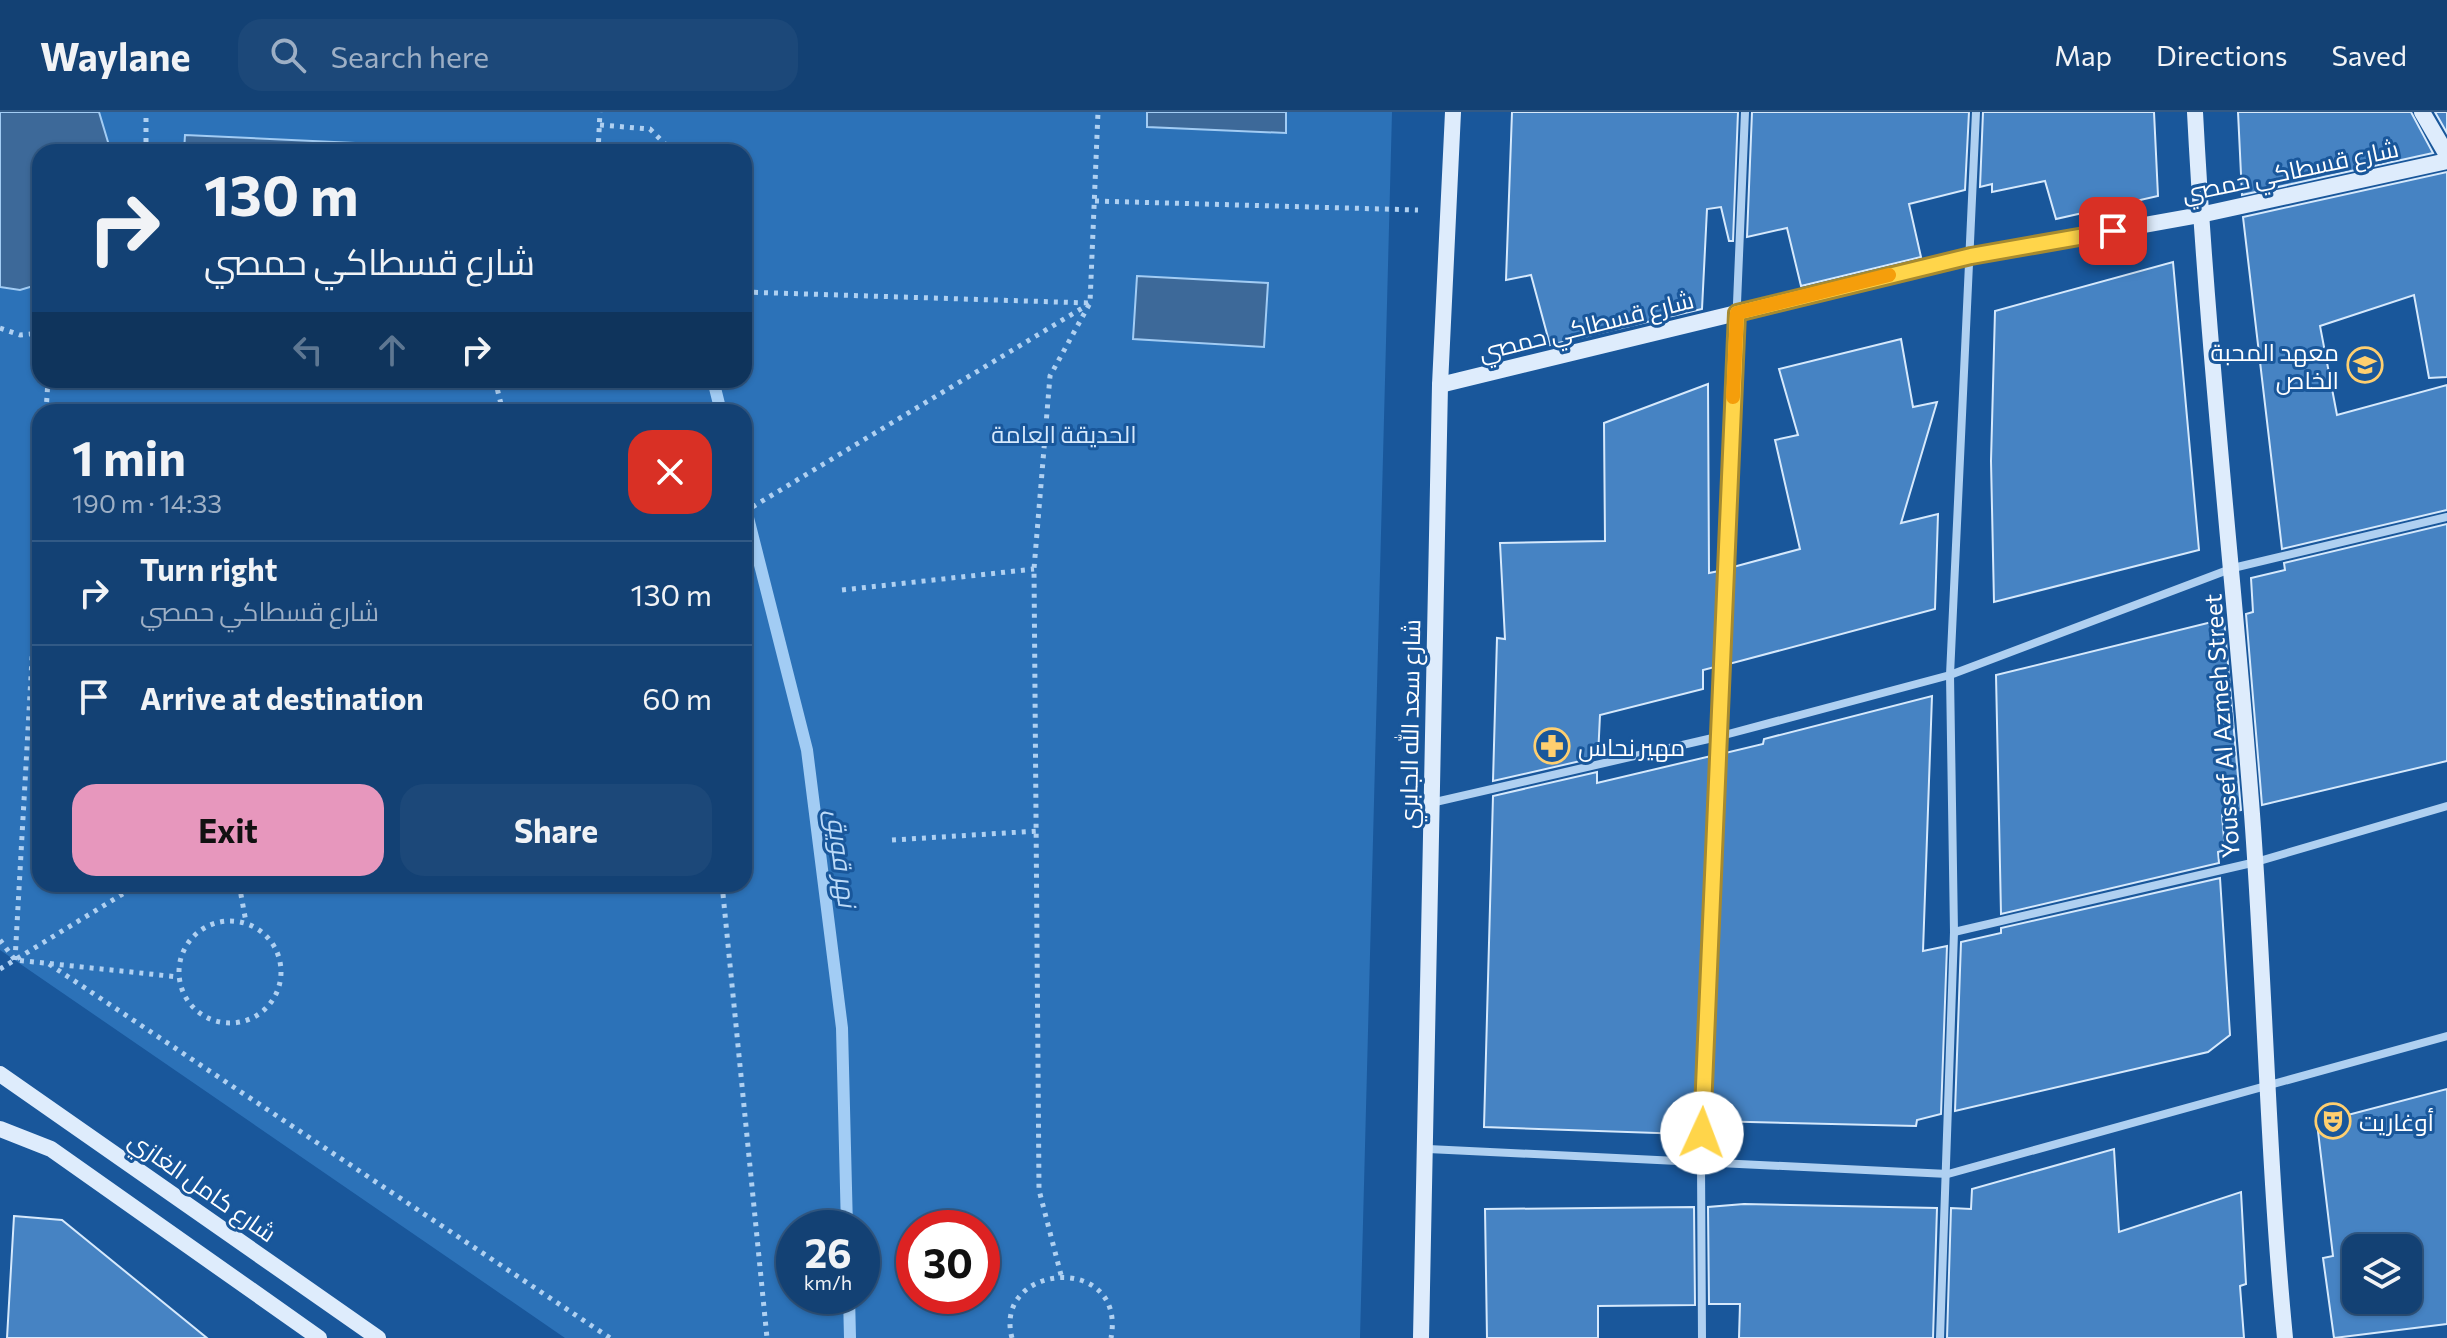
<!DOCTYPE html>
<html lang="en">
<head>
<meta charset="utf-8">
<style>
	:root { --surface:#134174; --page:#1c4879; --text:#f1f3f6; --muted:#9dafc5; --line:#325a86; --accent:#e797bd }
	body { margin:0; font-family:Commissioner,Cairo,sans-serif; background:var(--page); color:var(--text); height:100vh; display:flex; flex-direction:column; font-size:30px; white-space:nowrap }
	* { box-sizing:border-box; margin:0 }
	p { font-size:26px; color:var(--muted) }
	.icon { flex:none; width:44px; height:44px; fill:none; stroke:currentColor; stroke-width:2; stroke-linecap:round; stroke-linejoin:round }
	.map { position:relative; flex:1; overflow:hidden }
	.panel { position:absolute; left:32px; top:292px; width:720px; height:488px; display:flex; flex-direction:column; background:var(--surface); border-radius:24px; box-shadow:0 2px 6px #0004,0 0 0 2px var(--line) }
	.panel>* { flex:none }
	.hud { position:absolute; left:32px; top:32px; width:720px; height:244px; border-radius:24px; box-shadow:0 2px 6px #0004,0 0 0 2px var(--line); background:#134174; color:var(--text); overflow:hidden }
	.tools { position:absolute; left:2342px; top:1122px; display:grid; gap:16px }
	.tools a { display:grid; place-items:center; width:80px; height:80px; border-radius:16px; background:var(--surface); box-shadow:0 2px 6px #0004,0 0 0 2px var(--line); font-size:40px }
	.speed { position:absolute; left:776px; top:1098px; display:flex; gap:16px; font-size:40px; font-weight:700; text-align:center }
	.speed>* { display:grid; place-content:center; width:104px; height:104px; border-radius:50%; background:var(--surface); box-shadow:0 2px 6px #0004,0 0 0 2px var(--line); line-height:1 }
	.speed small { font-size:20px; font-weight:400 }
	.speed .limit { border:12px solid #d22; background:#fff; color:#111 }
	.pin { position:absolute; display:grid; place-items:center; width:68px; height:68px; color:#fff; margin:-34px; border-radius:16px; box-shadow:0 4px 12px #0006 }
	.me { position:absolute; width:88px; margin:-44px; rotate:2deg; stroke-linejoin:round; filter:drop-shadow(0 0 6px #0008) }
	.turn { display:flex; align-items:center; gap:28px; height:168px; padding:0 40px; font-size:36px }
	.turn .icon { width:104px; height:104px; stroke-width:2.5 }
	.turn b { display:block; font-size:56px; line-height:68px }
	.lanes { display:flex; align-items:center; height:76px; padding:0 40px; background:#0003; justify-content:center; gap:40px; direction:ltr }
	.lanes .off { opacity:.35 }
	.round { display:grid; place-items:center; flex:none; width:84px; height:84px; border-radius:24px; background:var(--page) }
	.overview { display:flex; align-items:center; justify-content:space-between; height:136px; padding:0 40px }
	h1 { font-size:48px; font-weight:700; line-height:60px }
	.cta { display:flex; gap:16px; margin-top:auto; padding:16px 40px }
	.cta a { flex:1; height:92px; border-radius:24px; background:var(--accent); color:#111; font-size:32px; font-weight:700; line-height:92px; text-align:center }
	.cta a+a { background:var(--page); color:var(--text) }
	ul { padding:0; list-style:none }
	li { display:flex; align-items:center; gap:24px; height:104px; padding:0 40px; border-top:2px solid var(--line) }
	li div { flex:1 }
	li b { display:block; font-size:30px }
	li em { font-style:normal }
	header { display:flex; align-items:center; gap:48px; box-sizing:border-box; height:112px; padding:0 40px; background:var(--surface); border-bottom:2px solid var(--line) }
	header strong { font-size:38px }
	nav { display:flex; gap:44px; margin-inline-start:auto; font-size:28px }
	.search { width:560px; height:72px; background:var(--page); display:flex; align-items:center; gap:20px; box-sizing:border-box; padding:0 28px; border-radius:24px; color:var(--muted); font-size:30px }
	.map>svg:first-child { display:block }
	.green { fill:#2c72b8; fill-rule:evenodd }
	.water { fill:#3d6999; stroke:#a2ccf4; stroke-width:2 }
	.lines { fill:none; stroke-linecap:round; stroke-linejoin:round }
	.stream { stroke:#a2ccf4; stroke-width:12 }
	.building { fill:#4683c3; stroke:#d6e9fc; stroke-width:2; fill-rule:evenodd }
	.path { stroke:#afd0f1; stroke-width:5; stroke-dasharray:4 6; stroke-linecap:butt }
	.street { stroke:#afd0f1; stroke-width:8 }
	.secondary { stroke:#deecfc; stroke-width:16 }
	.route-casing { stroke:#a68a30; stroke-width:20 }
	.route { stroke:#ffd54a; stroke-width:14 }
	.slow { stroke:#f59e0b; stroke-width:14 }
	.labels { text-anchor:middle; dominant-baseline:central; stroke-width:6; stroke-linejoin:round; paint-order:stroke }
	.street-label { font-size:24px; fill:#fff; stroke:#19579b }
	.poi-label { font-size:24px; fill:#fff; stroke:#19579b; text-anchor:start }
	.park-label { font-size:24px; fill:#d6e9fc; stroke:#19579b }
	.water-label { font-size:26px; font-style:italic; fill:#bcdaf8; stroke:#19579b }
</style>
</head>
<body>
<header>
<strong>Waylane</strong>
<div class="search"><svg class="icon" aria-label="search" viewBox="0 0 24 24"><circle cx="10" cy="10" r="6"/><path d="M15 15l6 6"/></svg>Search here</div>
<nav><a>Map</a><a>Directions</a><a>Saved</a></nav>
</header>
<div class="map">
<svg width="2447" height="1226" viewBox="0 0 2447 1226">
	<rect width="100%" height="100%" fill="#19579b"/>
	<path class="green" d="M 0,0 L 1392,0 L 1360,1226 L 565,1226 L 0,838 ZM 40,40 L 744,40 L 744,268 L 40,268 ZM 40,300 L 744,300 L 744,772 L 40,772 ZM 794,1116 L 862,1116 L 862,1184 L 794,1184 ZM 914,1116 L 982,1116 L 982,1184 L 914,1184 Z"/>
	<g class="water">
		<polygon points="0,0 99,0 111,40 40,40 40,172 20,178 0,175"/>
		<polygon points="1147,0 1286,0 1286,21 1147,15"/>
		<polygon points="185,23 483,37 486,40 184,40"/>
		<polygon points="1137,164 1268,171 1264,235 1133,227"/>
	</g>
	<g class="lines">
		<g class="stream">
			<polyline points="713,268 721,300"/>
			<polyline points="744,390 807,638 842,916 847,1116"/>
			<polyline points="849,1184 850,1226"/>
		</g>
	</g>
	<g class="building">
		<polygon points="1512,0 1738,0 1733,129 1729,129 1721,95 1707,97 1702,197 1550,233 1531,163 1506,168"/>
		<polygon points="1752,0 1969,0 1965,78 1909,92 1921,145 1801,174 1787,116 1747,125"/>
		<polygon points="1983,0 2154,0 2158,84 2056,107 2045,69 1992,80 1992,72 1980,75"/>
		<polygon points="2238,0 2411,0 2433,41 2242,83"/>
		<polygon points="2435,0 2447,0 2447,21"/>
		<polygon points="2447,60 2447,265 2429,266 2414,183 2320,214 2337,303 2447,273 2447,398 2282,437 2243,105"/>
		<polygon points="2173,150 2199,438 1994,490 1991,349 1995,199"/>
		<polygon points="1901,227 1913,295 1937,290 1901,411 1938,402 1935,497 1729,552 1733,455 1800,437 1775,328 1798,323 1779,257"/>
		<polygon points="1708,272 1709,461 1719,459 1715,555 1703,558 1703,577 1600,603 1598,645 1493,669 1497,526 1505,527 1500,431 1605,429 1604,311"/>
		<polygon points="2447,412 2447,649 2262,693 2246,502 2253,500 2251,466 2285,458 2284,451"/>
		<polygon points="2224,507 2241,698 2222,703 2225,738 2218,740 2219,751 2001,802 1996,563"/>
		<polygon points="1932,584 1923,839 1947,834 1941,1002 1917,1008 1916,1014 1710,1009 1725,641 1763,632 1764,627"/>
		<polygon points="1711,644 1696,1009 1687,1009 1686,1022 1484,1015 1493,684 1597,660 1597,671"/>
		<polygon points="2220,766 2230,923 2208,940 1955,999 1961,830 2001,821 2001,816"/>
		<path d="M 2447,977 L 2447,1212 L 2334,1226 L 2323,1146 L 2333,1144 L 2317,1011 ZM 2356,1136 L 2408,1136 L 2408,1188 L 2356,1188 Z"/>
		<polygon points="2114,1037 2119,1120 2241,1080 2246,1172 2240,1174 2244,1226 1947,1226 1951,1096 1971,1097 1972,1077"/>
		<polygon points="1744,1092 1937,1096 1933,1226 1739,1226 1740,1192 1709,1192 1708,1095"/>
		<polygon points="1694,1095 1695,1193 1598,1194 1598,1226 1487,1226 1485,1097"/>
		<polygon points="14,1104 62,1108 207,1226 7,1226"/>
	</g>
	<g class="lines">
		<g class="path">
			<polyline points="600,13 650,17 673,40"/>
			<polyline points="146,40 146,0"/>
			<polyline points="598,40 600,0"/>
			<polyline points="1095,89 1418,98"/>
			<polyline points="744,180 1089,191"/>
			<polyline points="0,216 20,223 40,221"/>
			<polyline points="495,268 503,300"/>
			<polyline points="46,300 48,268"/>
			<polyline points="744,400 1089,192"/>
			<polyline points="842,478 1034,457"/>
			<polyline points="892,728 1038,719"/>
			<polyline points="239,772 246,810"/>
			<polyline points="722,772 767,1226"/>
			<circle cx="230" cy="860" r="51"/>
			<polyline points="0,828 15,848 179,865"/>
			<polyline points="15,848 40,405"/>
			<polyline points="49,852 610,1226"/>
			<polyline points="0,857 139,772"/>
			<polyline points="1061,1163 1039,1078 1034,457 1050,264 1090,191 1098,0"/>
			<path d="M 1012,1226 C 992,1151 1127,1140 1111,1226"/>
		</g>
		<g class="street">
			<polyline points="1431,691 1717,625 1950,563 2233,456 2447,405"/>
			<polyline points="1954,820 2256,750 2447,694"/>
			<polyline points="1428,1037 1948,1062 2447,924"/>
			<polyline points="1702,1226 1701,1051 1745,0"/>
			<polyline points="1940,1226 1954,820 1950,563 1976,0"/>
		</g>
		<g class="secondary">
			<path d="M 2195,0 C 2207,234 2234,468 2252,702 C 2265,876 2268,1052 2285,1226"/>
			<polyline points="2422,0 2447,43"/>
			<polyline points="1440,273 1971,144 2200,103 2447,49"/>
			<polyline points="0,962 378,1226"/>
			<polyline points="0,1017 51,1037 319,1226"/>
			<polyline points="1421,1226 1440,273 1453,0"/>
		</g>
	</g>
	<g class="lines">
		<defs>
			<polyline id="route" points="1702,1021 1737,201 1971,144 2113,119"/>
		</defs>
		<use href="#route" class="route-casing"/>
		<use href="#route" class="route"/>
		<polyline class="slow" points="1733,285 1737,201 1889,163"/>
	</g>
	<defs>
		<symbol id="school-ring" viewBox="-11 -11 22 22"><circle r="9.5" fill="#19579b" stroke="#ffcf6f" stroke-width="1.5"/><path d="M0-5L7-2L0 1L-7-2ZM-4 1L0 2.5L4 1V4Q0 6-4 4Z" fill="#ffcf6f"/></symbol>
		<symbol id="pharmacy-ring" viewBox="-11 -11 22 22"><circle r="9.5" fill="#19579b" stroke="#ffcf6f" stroke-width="1.5"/><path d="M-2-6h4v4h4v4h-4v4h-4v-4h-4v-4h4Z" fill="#ffcf6f"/></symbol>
		<symbol id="theatre-ring" viewBox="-11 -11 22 22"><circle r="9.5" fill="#19579b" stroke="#ffcf6f" stroke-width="1.5"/><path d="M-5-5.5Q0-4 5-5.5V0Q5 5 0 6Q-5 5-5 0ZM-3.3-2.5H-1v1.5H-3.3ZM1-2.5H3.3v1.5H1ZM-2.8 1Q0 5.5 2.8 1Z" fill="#ffcf6f"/></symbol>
	</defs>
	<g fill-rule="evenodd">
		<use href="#school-ring" x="2345" y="233" width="40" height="40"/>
		<use href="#pharmacy-ring" x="1532" y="614" width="40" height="40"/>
		<use href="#theatre-ring" x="2313" y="989" width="40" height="40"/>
	</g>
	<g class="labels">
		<g class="street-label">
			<text transform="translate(2290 58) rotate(-12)">شارع قسطاكي حمصي</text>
			<text transform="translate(1586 213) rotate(-14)">شارع قسطاكي حمصي</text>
			<text transform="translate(1409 612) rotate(-89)">شارع سعد الله الجابري</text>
			<text transform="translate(2221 614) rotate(-94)">Youssef Al Azmeh Street</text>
			<text transform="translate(203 1074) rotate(35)">شارع كامل الغازي</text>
		</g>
		<g class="poi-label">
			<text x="2339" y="239" text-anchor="end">معهد المحبة<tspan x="2339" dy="28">الخاص</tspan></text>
			<text x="1578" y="634">مهير نحاس</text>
			<text x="2359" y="1009">أوغاريت</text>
		</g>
		<g class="park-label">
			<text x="1064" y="321">الحديقة العامة</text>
		</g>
		<g class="water-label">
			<text transform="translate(843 746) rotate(83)">نهر قويق</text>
		</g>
	</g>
</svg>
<div class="tools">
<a><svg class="icon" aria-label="layers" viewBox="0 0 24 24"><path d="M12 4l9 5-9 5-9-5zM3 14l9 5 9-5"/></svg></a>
</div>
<div class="speed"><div>26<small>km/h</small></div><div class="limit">30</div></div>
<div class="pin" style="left:2113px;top:119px;background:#d93025"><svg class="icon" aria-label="arrive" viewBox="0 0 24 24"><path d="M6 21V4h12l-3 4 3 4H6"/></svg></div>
<svg class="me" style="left:1702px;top:1021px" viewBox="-20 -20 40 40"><circle r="19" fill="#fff"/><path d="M0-13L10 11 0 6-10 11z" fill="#ffd54a"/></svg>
<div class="hud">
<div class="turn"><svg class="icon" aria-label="right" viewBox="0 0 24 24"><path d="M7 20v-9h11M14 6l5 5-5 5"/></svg><div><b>130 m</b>شارع قسطاكي حمصي</div></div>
<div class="lanes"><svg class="icon off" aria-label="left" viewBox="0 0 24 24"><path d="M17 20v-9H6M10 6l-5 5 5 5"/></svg><svg class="icon off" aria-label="ahead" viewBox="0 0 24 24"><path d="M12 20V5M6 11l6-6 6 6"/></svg><svg class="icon" aria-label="right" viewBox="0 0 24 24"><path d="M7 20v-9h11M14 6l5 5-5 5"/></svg></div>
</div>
<section class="panel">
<div class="overview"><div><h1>1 min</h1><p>190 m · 14:33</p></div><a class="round" style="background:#d93025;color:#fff"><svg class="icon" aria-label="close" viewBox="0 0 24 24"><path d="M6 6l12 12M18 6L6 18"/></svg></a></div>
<ul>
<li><svg class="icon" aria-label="right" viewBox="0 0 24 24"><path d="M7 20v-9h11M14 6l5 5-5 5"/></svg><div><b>Turn right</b><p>شارع قسطاكي حمصي</p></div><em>130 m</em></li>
<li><svg class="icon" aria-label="arrive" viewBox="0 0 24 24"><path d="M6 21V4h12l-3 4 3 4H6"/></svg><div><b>Arrive at destination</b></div><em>60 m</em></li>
</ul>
<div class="cta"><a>Exit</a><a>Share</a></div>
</section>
</div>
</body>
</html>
